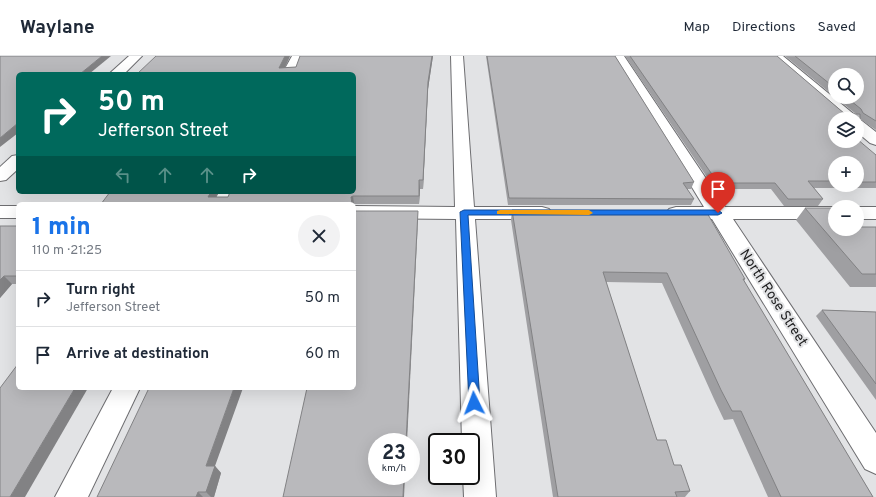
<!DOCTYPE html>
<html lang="en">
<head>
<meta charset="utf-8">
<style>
	:root { --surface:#fff; --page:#f2f2f3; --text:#1f2937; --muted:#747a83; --line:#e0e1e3; --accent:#1a73e8 }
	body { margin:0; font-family:Overpass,sans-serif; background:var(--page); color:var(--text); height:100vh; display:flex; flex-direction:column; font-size:15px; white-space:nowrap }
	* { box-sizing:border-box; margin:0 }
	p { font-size:13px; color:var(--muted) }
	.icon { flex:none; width:22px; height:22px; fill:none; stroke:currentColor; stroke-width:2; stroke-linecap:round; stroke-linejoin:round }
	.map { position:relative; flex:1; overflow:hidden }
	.side { position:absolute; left:16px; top:146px; width:340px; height:188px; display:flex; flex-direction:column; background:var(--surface); border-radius:6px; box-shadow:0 4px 16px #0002 }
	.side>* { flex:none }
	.banner { position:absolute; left:16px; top:16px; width:340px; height:122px; border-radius:6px; box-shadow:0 4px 16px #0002; background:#00695c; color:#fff; overflow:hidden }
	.buttons { position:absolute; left:828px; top:12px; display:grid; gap:8px }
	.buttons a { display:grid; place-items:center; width:36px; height:36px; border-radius:50%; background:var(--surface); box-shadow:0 4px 16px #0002; font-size:20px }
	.speed { position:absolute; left:368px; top:377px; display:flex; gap:8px; font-size:20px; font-weight:700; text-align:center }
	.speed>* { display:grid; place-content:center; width:52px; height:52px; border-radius:50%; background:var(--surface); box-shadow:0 4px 16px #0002; line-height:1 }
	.speed small { font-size:10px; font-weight:400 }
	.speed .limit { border:2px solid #111; border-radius:6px; background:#fff; color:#111 }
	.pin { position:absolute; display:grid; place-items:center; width:34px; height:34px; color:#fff; margin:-41px -17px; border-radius:50% 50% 50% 0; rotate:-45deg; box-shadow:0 0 4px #0007 }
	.pin .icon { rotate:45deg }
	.me { position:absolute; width:44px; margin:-22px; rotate:357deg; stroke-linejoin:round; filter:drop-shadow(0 0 3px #0008) }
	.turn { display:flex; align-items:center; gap:14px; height:84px; padding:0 16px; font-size:18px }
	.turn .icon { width:52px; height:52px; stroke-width:2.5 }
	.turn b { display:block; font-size:28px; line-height:34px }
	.lanes { display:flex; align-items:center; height:38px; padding:0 16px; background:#0003; justify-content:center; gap:20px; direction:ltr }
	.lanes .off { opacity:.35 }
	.round { display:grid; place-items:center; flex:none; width:42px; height:42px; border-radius:21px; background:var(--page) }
	.head { display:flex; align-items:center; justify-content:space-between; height:68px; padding:0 16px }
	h1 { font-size:24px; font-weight:800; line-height:30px; color:var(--accent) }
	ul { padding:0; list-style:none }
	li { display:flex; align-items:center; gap:12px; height:56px; padding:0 16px; border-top:1px solid var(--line) }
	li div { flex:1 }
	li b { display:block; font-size:15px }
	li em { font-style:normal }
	header { display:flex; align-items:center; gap:24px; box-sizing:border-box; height:56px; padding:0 20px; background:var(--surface); border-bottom:1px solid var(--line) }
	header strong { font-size:19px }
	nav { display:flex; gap:22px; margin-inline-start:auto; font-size:14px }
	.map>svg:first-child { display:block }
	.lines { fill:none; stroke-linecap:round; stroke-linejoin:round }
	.minor-casing { stroke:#6d6d70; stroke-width:2 }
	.tertiary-casing { stroke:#6d6d70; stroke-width:2 }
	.minor { fill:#fff; fill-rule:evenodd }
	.tertiary { fill:#fff; fill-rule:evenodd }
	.wall { fill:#9f9fa2; fill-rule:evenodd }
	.shaded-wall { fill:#828284 }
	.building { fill:#b9b9bc; stroke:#828284 }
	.route { fill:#1a73e8; stroke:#114b97 }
	.slow { fill:#f59e0b }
	.labels { text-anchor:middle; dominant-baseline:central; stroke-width:4; stroke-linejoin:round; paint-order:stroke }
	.street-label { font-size:14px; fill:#1e1e1f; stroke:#e2e3e5 }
</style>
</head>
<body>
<header>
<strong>Waylane</strong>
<nav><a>Map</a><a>Directions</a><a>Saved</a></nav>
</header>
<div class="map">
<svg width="876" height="441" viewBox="0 0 876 441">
	<rect width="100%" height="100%" fill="#e2e3e5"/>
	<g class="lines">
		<defs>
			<g id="minor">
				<polygon points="129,0 142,0 124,18 109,18"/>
				<polygon points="292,0 304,0 296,18 282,18"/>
				<polygon points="451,0 463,0 474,151 542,151 549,153 552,157 549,161 542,163 475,163 496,441 464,441 463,420 471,420 471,386 462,386 456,163 354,162 354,150 455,151"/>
				<polygon points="612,0 624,0 725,151 835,151 835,163 733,163 876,377 876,418 865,413 712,163 676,163 669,161 666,157 669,153 676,151 704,151"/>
				<polygon points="18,99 18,113 6,124 0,125 0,111 12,100"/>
				<polygon points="219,136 237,136 231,148 213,148"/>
				<rect x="0" y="150" width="18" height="12"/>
				<rect x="857" y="151" width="19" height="12"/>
				<polygon points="113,332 140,332 88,441 55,441"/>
			</g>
			<polygon id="tertiary" points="769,0 783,0 856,60 858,64 862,65 876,76 876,89 870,87 857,76 857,63 842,63"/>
		</defs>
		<use href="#minor" class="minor-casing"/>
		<use href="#tertiary" class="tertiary-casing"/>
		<use href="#minor" class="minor"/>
		<use href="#tertiary" class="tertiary"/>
	</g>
	<g class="wall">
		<polygon points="156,0 290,0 285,12 296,11 300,0 433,0 428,33 423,133 420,133 419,148 101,148 218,136 216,141 228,141 354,136"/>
		<polygon points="486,0 615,0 694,126 691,133 687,133 694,143 691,149 508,149"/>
		<path d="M 625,0 L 777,0 L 845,58 L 856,58 L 835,41 L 857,41 L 835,19 L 835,41 L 785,0 L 876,0 L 876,74 L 860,63 L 860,70 L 863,73 L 858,79 L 857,79 L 857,63 L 835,63 L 835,85 L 876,99 L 876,132 L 814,132 L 823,143 L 818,150 L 784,150 L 771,133 L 715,133 ZM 835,107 L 857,107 L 857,129 L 835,129 Z"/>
		<polygon points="805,152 835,173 876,171 876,231 850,231 796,164"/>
		<polygon points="512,154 745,223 744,225 873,441 768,441 733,363 724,364 714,343 662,227 606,226 657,384 674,409 690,435 685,441 553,441 511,164"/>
		<polygon points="0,170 18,170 18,228 12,228 0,242"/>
		<polygon points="822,254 876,256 876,344 816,260"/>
		<polygon points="215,410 221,417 214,441 97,441"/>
	</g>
	<g class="shaded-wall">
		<polygon points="102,0 111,0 89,18 80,18"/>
		<polygon points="285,0 290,0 282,18 279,12"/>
		<polygon points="432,0 433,0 428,33 423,133 423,124 428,26"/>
		<polygon points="18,67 18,77 0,91 0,82"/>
		<polygon points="419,124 420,133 419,148"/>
		<polygon points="211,136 218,136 213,148 208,141"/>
		<polygon points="353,140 354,148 352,148 351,141"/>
		<polygon points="418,155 418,164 407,386 406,386"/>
		<polygon points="4,220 12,228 0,242 0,224"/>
		<polygon points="75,332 88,332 25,441 10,441"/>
		<polygon points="234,332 243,332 215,410 221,417 214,441 211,441 206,436 206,410"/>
		<polygon points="404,420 405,420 404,441 403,441"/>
		<polygon points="198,436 203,441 196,441"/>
	</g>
	<g class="building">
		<polygon points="0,0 102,0 80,18 18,18 18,67 0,82"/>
		<polygon points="156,0 285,0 279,12 296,11 300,0 432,0 428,26 423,124 419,124 419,140 353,140 351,141 352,148 101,148 110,136 211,136 208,141 228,141 230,136 354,136 354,18 137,18"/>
		<polygon points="487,0 615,0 694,126 683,127 694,143 509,142"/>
		<polygon points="630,0 777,0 845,58 860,58 860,70 863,73 857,73 857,63 835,63 835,85 857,85 857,83 876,99 876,126 857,126 857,107 835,107 835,125 808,125 823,143 788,143 775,127 718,127"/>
		<polygon points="795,0 876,0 876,65 863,57 861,53 846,41 857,41 857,19 835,19 835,32"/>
		<polygon points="805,152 835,152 835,173 857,173 857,171 876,171 876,218 862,218"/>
		<polygon points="512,154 706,155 745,223 743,223 873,441 781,441 741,355 732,355 721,334 667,217 603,216 657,384 666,384 674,409 681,409 690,435 675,436 677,441 558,441"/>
		<polygon points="354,155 418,155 406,386 377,386 377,420 404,420 403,441 283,441 307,332 354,332"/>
		<polygon points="0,170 18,170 18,220 4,220 0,224"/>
		<polygon points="822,254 876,256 876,328"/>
		<polygon points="18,308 18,332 75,332 10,441 0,441 0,332"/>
		<polygon points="149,332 234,332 206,410 215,410 206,436 198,436 196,441 97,441"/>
	</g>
	<polygon class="route" points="464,154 718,154 722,157 718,159 468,159 480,347 478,351 474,352 470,351 469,347 460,156"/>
	<polygon class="slow" points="500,154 589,154 593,157 589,159 497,158 497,155"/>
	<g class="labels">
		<g class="street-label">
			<text transform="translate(773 242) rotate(57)">North Rose Street</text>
		</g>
	</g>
</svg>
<div class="buttons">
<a><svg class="icon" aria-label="search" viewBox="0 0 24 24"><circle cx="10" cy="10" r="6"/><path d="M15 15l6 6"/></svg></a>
<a><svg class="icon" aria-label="layers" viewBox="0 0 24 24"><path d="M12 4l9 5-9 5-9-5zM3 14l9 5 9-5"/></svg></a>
<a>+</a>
<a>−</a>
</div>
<div class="speed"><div>23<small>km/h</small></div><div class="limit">30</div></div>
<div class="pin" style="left:718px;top:157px;background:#d93025"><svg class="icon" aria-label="arrive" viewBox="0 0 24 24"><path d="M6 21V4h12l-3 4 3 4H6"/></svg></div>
<svg class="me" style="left:474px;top:347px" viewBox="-20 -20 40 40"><path d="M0-17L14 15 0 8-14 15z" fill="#1a73e8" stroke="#fff" stroke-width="4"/></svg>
<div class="banner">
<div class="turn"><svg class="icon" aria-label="right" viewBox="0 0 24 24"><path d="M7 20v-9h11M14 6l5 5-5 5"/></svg><div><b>50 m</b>Jefferson Street</div></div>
<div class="lanes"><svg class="icon off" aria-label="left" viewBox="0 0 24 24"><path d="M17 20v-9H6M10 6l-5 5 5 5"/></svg><svg class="icon off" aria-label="ahead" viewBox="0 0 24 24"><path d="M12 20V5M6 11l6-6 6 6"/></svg><svg class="icon off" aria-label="ahead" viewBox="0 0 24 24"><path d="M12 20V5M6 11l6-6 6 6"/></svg><svg class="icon" aria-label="right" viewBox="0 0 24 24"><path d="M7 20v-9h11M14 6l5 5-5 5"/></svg></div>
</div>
<section class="side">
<div class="head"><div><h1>1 min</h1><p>110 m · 21:25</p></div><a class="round"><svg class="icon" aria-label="close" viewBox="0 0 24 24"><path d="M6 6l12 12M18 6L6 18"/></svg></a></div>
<ul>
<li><svg class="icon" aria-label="right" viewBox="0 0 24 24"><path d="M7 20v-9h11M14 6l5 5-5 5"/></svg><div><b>Turn right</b><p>Jefferson Street</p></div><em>50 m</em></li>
<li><svg class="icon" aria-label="arrive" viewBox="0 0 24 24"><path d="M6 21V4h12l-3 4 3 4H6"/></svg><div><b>Arrive at destination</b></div><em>60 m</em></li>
</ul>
</section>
</div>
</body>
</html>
